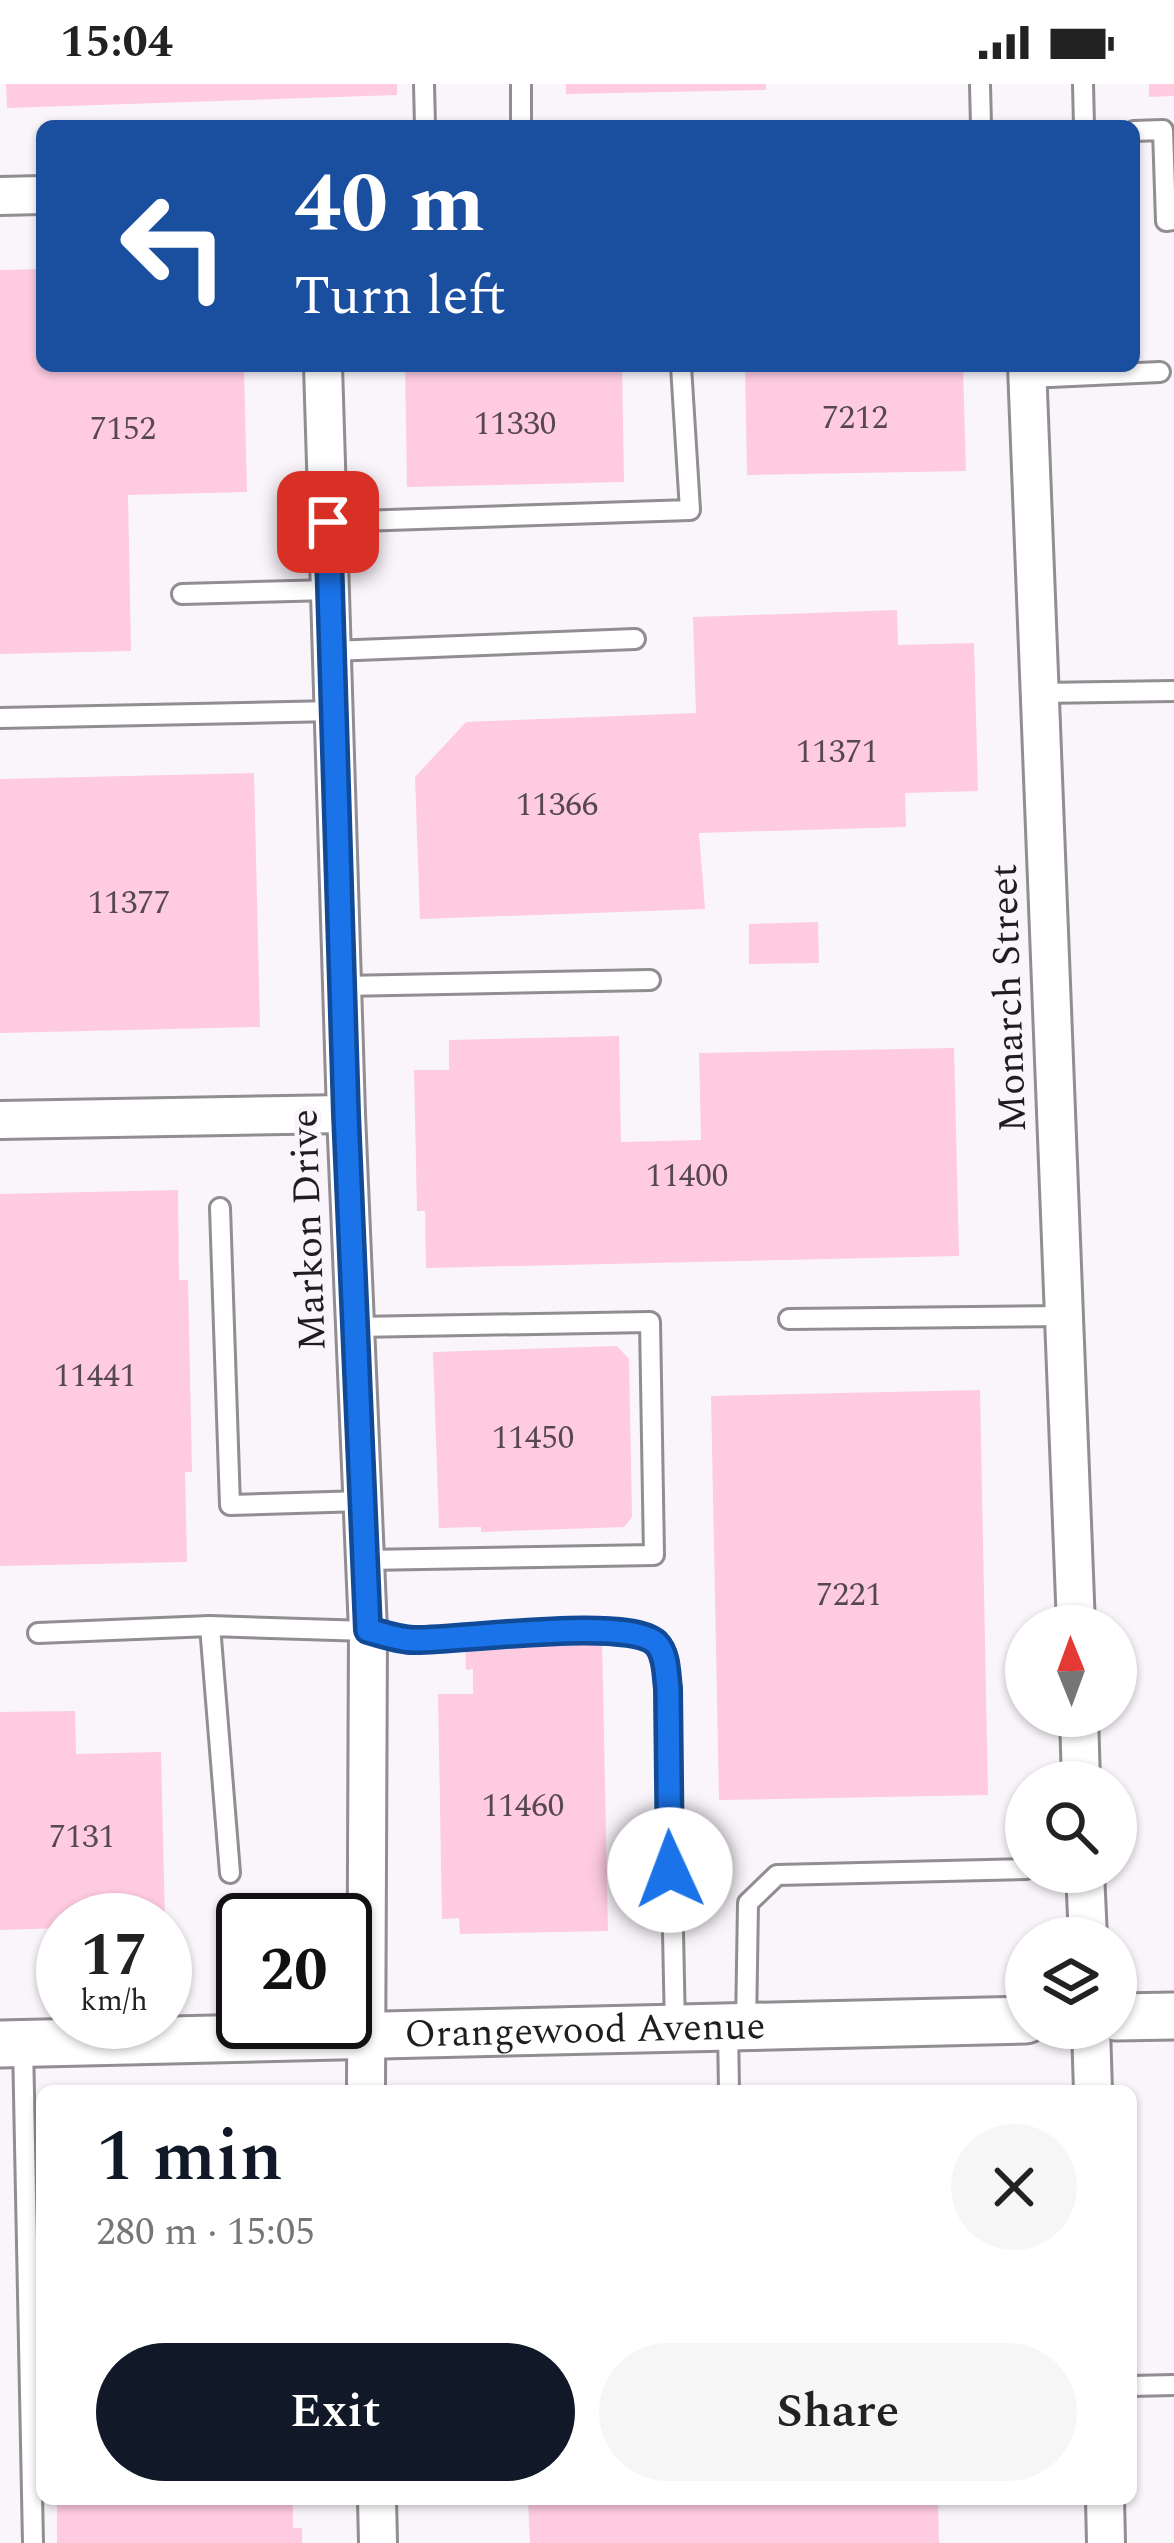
<!DOCTYPE html>
<html lang="en">
<head>
<meta charset="utf-8">
<style>
	:root { --surface:#fff; --page:#f6f6f6; --text:#222; --muted:#767676; --accent:#111827 }
	body { margin:0; font-family:Spectral,serif; background:var(--page); color:var(--text); height:100vh; display:flex; flex-direction:column; font-size:45px; white-space:nowrap }
	* { box-sizing:border-box; margin:0 }
	p { font-size:39px; color:var(--muted) }
	.icon { flex:none; width:66px; height:66px; fill:none; stroke:currentColor; stroke-width:2; stroke-linecap:round; stroke-linejoin:round }
	.map { position:relative; flex:1; overflow:hidden }
	.drawer { position:absolute; left:36px; top:2001px; width:1101px; height:420px; display:flex; flex-direction:column; background:var(--surface); border-radius:18px; box-shadow:0 3px 9px #0004 }
	.drawer>* { flex:none }
	.guide { position:absolute; left:36px; top:36px; width:1104px; height:252px; border-radius:18px; box-shadow:0 3px 9px #0004; background:#1a4fa0; color:#fff; overflow:hidden }
	.needle { width:78px; rotate:359deg }
	.tools { position:absolute; left:1005px; top:1521px; display:grid; gap:24px }
	.tools a { display:grid; place-items:center; width:132px; height:132px; border-radius:50%; background:var(--surface); box-shadow:0 3px 9px #0004; font-size:60px }
	.speed { position:absolute; left:36px; top:1809px; display:flex; gap:24px; font-size:60px; font-weight:700; text-align:center }
	.speed>* { display:grid; place-content:center; width:156px; height:156px; border-radius:50%; background:var(--surface); box-shadow:0 3px 9px #0004; line-height:1 }
	.speed small { font-size:30px; font-weight:400 }
	.speed .limit { border:6px solid #111; border-radius:18px; background:#fff; color:#111 }
	.pin { position:absolute; display:grid; place-items:center; width:102px; height:102px; color:#fff; margin:-51px; border-radius:24px; box-shadow:0 6px 18px #0006 }
	.me { position:absolute; width:132px; margin:-66px; rotate:358deg; stroke-linejoin:round; filter:drop-shadow(0 0 9px #0008) }
	.turn { display:flex; align-items:center; gap:42px; height:252px; padding:0 60px; font-size:54px }
	.turn .icon { width:156px; height:156px; stroke-width:2.5 }
	.turn b { display:block; font-size:84px; line-height:102px }
	.round { display:grid; place-items:center; flex:none; width:126px; height:126px; border-radius:63px; background:var(--page) }
	.summary { display:flex; align-items:center; justify-content:space-between; height:204px; padding:0 60px }
	h1 { font-size:72px; font-weight:600; line-height:90px; color:var(--accent) }
	.primary-button { display:flex; gap:24px; margin-top:auto; padding:24px 60px }
	.primary-button a { flex:1; height:138px; border-radius:72px; background:var(--accent); color:#fff; font-size:48px; font-weight:600; line-height:138px; text-align:center }
	.primary-button a+a { background:var(--page); color:var(--text) }
	.status { display:flex; justify-content:space-between; align-items:center; height:84px; padding:0 60px; background:var(--surface); direction:ltr }
	.status svg { height:33px; fill:currentColor }
	.map>svg:first-child { display:block }
	.building { fill:#fecbe1 }
	.lines { fill:none; stroke-linecap:round; stroke-linejoin:round }
	.service-casing { stroke:#918d92; stroke-width:24 }
	.minor-casing { stroke:#918d92; stroke-width:42 }
	.tertiary-casing { stroke:#918d92; stroke-width:51 }
	.service { stroke:#fff; stroke-width:18 }
	.minor { stroke:#fff; stroke-width:36 }
	.tertiary { stroke:#fff; stroke-width:45 }
	.route-casing { stroke:#114b97; stroke-width:30 }
	.route { stroke:#1a73e8; stroke-width:21 }
	.labels { text-anchor:middle; dominant-baseline:central; stroke-width:10; stroke-linejoin:round; paint-order:stroke }
	.number-label { font-size:33px; fill:#574850 }
	.street-label { font-size:39px; fill:#1f1d1f; stroke:#faf5fb }
</style>
</head>
<body>
<div class="status"><b>15:04</b><svg viewBox="0 0 49 12"><path d="M0 12V9h3v3zM5 12V6h3v6zM10 12V3h3v9zM15 12V0h3v12zM26 1h20v11H26zM47 4h2v5h-2z"/></svg></div>
<div class="map">
<svg width="1174" height="2459" viewBox="0 0 1174 2459">
	<rect width="100%" height="100%" fill="#faf5fb"/>
	<g class="building">
		<polygon points="6,0 397,0 397,11 7,24"/>
		<polygon points="566,0 766,0 766,6 566,10"/>
		<polygon points="1149,0 1174,0 1174,12 1149,13"/>
		<polygon points="42,185 42,282 244,282 247,408 128,411 131,567 0,570 0,186"/>
		<polygon points="405,282 622,282 624,398 407,403"/>
		<polygon points="745,282 963,282 966,387 747,391"/>
		<polygon points="897,526 898,561 974,559 978,707 905,709 906,743 699,749 705,825 420,835 415,693 466,638 696,629 693,533"/>
		<polygon points="254,689 260,943 0,949 0,695"/>
		<polygon points="818,838 819,879 749,880 749,840"/>
		<polygon points="619,952 621,1058 701,1056 699,969 954,964 959,1172 426,1184 425,1127 417,1127 414,986 449,986 449,956"/>
		<polygon points="178,1106 179,1196 188,1196 192,1388 185,1388 187,1478 0,1482 0,1110"/>
		<polygon points="617,1262 629,1275 632,1433 624,1443 481,1448 481,1443 439,1444 433,1268"/>
		<polygon points="980,1306 988,1711 719,1716 711,1312"/>
		<polygon points="602,1555 608,1847 460,1850 459,1834 442,1835 438,1610 473,1610 473,1585 466,1586 465,1558"/>
		<polygon points="75,1627 76,1670 161,1668 165,1836 63,1836 63,1844 0,1846 0,1628"/>
		<polygon points="57,2415 293,2415 293,2444 302,2444 302,2459 57,2459"/>
		<polygon points="528,2415 737,2415 737,2419 938,2415 939,2459 530,2459"/>
	</g>
	<g class="lines">
		<defs>
			<g id="service">
				<polyline points="424,0 425,42"/>
				<polyline points="980,0 981,42"/>
				<polyline points="1083,0 1084,42"/>
				<polyline points="521,42 521,0"/>
				<polyline points="1134,47 1163,46 1166,137 1174,136"/>
				<polyline points="1028,294 1160,288"/>
				<polyline points="328,438 690,426 681,282"/>
				<polyline points="182,510 330,506"/>
				<polyline points="332,567 635,555"/>
				<polyline points="1040,609 1174,607"/>
				<polyline points="0,634 334,627"/>
				<polyline points="342,902 650,896"/>
				<polyline points="220,1124 230,1421 363,1417"/>
				<polyline points="789,1235 1064,1232"/>
				<polyline points="355,1243 650,1238 654,1471 365,1476"/>
				<polyline points="38,1549 210,1542"/>
				<polyline points="230,1789 210,1542 368,1547 410,1556 600,1546 641,1552 655,1559 664,1576 668,1604 675,1945"/>
				<polyline points="746,1943 748,1819 777,1791 1026,1785"/>
				<polyline points="728,1944 729,2007"/>
				<polyline points="23,1960 33,2459"/>
				<polyline points="1131,2302 1174,2301"/>
			</g>
			<g id="minor">
				<polyline points="0,112 42,111"/>
				<polyline points="323,282 346,1030 368,1547 366,2007"/>
				<polyline points="1027,282 1076,1542"/>
				<polyline points="0,1036 346,1030"/>
				<polyline points="1079,1632 1081,1698"/>
				<polyline points="1085,1788 1088,1854"/>
				<polyline points="1091,1944 1093,2007"/>
				<polyline points="377,2415 378,2459"/>
				<polyline points="1105,2415 1106,2459"/>
			</g>
			<g id="tertiary">
				<polyline points="1116,1933 1174,1932"/>
				<path id="s1" d="M 0,1960 L 1026,1936"/>
			</g>
		</defs>
		<use href="#service" class="service-casing"/>
		<use href="#minor" class="minor-casing"/>
		<use href="#tertiary" class="tertiary-casing"/>
		<use href="#service" class="service"/>
		<use href="#minor" class="minor"/>
		<use href="#tertiary" class="tertiary"/>
	</g>
	<g class="lines">
		<defs>
			<path id="route" d="M 328,438 L 346,1030 L 368,1546 C 383,1550 399,1556 414,1556 C 459,1557 627,1532 656,1559 C 667,1570 666,1590 668,1604 L 670,1786"/>
		</defs>
		<use href="#route" class="route-casing"/>
		<use href="#route" class="route"/>
	</g>
	<g class="labels">
		<g class="number-label">
			<text x="855" y="334">7212</text>
			<text x="515" y="340">11330</text>
			<text x="123" y="345">7152</text>
			<text x="837" y="668">11371</text>
			<text x="557" y="721">11366</text>
			<text x="129" y="819">11377</text>
			<text x="687" y="1092">11400</text>
			<text x="95" y="1292">11441</text>
			<text x="533" y="1354">11450</text>
			<text x="849" y="1511">7221</text>
			<text x="523" y="1722">11460</text>
			<text x="82" y="1753">7131</text>
		</g>
		<g class="street-label">
			<text transform="translate(1009 914) rotate(-92)">Monarch Street</text>
			<text transform="translate(309 1146) rotate(-92)">Markon Drive</text>
			<text stroke="none"><textPath href="#s1" startOffset="585">Orangewood Avenue</textPath></text>
		</g>
	</g>
</svg>
<div class="tools">
<a><svg class="needle" viewBox="-14 -14 28 28"><path d="M0-13l5 13h-10z" fill="#e53935"/><path d="M0 13l5-13h-10z" fill="#767676"/></svg></a>
<a><svg class="icon" aria-label="search" viewBox="0 0 24 24"><circle cx="10" cy="10" r="6"/><path d="M15 15l6 6"/></svg></a>
<a><svg class="icon" aria-label="layers" viewBox="0 0 24 24"><path d="M12 4l9 5-9 5-9-5zM3 14l9 5 9-5"/></svg></a>
</div>
<div class="speed"><div>17<small>km/h</small></div><div class="limit">20</div></div>
<div class="pin" style="left:328px;top:438px;background:#d93025"><svg class="icon" aria-label="arrive" viewBox="0 0 24 24"><path d="M6 21V4h12l-3 4 3 4H6"/></svg></div>
<svg class="me" style="left:670px;top:1786px" viewBox="-20 -20 40 40"><circle r="19" fill="#fff"/><path d="M0-13L10 11 0 6-10 11z" fill="#1a73e8"/></svg>
<div class="guide">
<div class="turn"><svg class="icon" aria-label="left" viewBox="0 0 24 24"><path d="M17 20v-9H6M10 6l-5 5 5 5"/></svg><div><b>40 m</b>Turn left</div></div>
</div>
<section class="drawer">
<div class="summary"><div><h1>1 min</h1><p>280 m · 15:05</p></div><a class="round"><svg class="icon" aria-label="close" viewBox="0 0 24 24"><path d="M6 6l12 12M18 6L6 18"/></svg></a></div>
<div class="primary-button"><a>Exit</a><a>Share</a></div>
</section>
</div>
</body>
</html>
